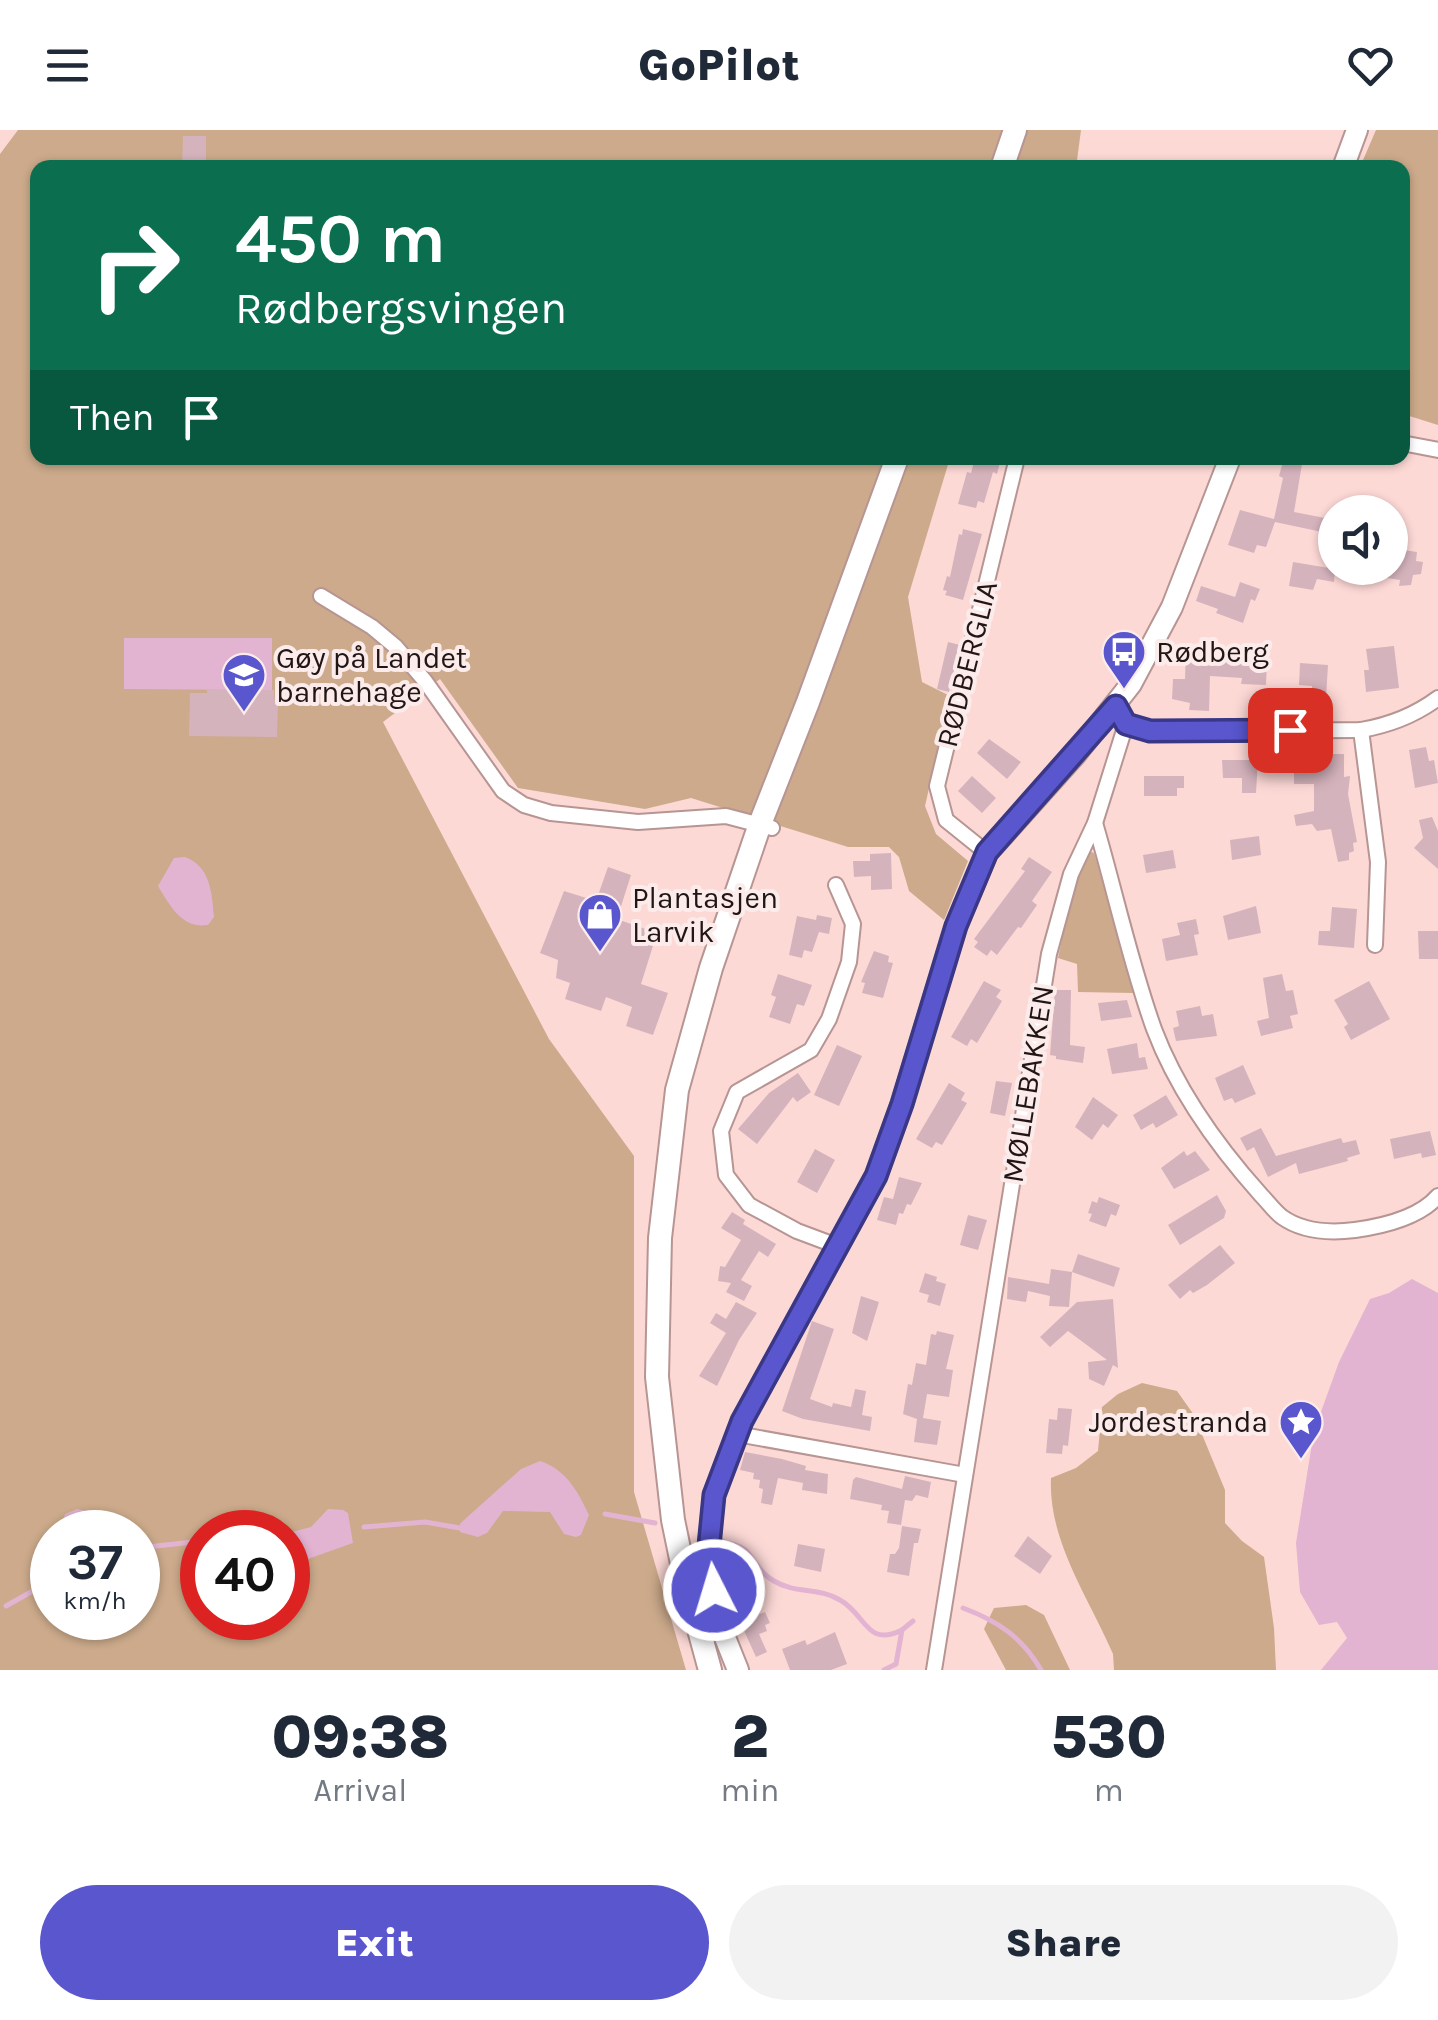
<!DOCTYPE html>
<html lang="en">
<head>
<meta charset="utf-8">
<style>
	:root { --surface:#fff; --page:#f2f2f3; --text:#1f2937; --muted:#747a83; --accent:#5956ce }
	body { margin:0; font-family:Karla,sans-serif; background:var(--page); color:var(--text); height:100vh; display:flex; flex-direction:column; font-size:38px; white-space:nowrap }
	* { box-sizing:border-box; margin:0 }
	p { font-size:32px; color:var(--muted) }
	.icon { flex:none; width:55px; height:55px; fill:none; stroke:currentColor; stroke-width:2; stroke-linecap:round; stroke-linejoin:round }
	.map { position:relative; height:1540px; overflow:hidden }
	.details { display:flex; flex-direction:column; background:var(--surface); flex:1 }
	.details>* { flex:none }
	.guide { position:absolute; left:30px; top:30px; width:1380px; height:305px; border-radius:20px; box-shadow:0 2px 8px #0004; background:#0b6e4f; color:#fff; overflow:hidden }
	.tools { position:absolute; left:1318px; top:365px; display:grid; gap:20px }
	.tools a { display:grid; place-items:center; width:90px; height:90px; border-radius:50%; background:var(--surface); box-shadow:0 2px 8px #0004; font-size:50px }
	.speed { position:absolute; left:30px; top:1380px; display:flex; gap:20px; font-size:50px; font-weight:700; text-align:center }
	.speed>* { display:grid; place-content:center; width:130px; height:130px; border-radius:50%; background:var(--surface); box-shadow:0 2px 8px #0004; line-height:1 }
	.speed small { font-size:25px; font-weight:400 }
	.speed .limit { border:15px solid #d22; background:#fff; color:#111 }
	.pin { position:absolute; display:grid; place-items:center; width:85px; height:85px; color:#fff; margin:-42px; border-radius:20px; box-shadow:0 5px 15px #0006 }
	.me { position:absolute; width:110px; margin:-55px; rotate:355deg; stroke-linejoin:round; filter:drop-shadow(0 0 8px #0008) }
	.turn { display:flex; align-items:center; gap:35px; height:210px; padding:0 40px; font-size:45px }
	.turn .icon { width:130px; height:130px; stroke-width:2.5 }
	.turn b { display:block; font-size:70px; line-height:85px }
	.then { display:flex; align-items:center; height:95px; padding:0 40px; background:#0003; gap:20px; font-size:38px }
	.eta { display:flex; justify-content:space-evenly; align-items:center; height:170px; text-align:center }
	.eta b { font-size:60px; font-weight:800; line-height:70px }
	.action { display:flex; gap:20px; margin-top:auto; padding:20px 40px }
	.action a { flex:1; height:115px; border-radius:60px; background:var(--accent); color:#fff; font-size:40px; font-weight:800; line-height:115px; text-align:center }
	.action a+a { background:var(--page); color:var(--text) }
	header { display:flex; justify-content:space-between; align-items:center; height:130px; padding:0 40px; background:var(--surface); font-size:45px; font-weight:800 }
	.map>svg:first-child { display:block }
	.green { fill:#ccaa8b; fill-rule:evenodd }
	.water { fill:#e2b4d1 }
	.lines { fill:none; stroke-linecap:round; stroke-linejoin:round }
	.stream { stroke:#e2b4d1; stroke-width:5 }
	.building { fill:#d5b3bc }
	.street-casing { stroke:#b79593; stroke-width:18 }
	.secondary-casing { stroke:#b79593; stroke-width:24 }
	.primary-casing { stroke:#b79593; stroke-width:26 }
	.street { stroke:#fff; stroke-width:14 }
	.secondary { stroke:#fff; stroke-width:20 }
	.primary { stroke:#fff; stroke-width:22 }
	.route-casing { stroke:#3a3886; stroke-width:25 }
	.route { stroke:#5956ce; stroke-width:18 }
	.labels { text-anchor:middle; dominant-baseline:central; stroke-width:8; stroke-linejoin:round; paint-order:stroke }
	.poi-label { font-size:30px; fill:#221615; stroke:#fbeceb; text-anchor:start }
	.street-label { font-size:30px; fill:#221615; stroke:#fbeceb }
</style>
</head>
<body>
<header><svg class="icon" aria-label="menu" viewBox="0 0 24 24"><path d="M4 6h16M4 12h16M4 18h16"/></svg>GoPilot<svg class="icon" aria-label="heart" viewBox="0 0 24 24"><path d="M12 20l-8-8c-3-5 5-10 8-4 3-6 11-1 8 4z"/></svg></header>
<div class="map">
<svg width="1438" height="1540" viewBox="0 0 1438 1540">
	<rect width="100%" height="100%" fill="#fdd9d6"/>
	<g class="green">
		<path d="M 18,0 L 1081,0 L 1076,38 L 38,38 L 38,328 L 950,328 L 908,467 L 922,552 L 950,566 L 925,676 L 936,704 L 968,731 L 944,790 L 909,761 L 899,727 L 889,717 L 848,717 L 691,668 L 645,679 L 518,658 L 440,549 L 383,592 L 549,909 L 634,1026 L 634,1362 L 686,1540 L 0,1540 L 0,24 ZM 52,1402 L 138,1402 L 138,1488 L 52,1488 ZM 202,1402 L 288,1402 L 288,1488 L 202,1488 Z"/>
		<polygon points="1376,0 1438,0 1438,295 1403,284 1402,38 1360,37"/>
		<polygon points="1088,721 1094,723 1096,729 1134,863 1078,862 1077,834 1058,828 1074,752"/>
		<path d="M 1142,1253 L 1177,1261 L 1194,1285 L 1225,1360 L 1225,1393 L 1242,1411 L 1264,1427 L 1274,1498 L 1276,1540 L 1114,1540 L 1113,1524 C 1089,1468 1048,1411 1051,1348 L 1076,1338 L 1098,1321 L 1102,1277 L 1118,1264 Z"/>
		<polygon points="1026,1475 1044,1485 1070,1540 1006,1540 984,1499 994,1478"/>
	</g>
	<g class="water">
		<polygon points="124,508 272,508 272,560 124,559"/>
		<path d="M 185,727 C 210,736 212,762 214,787 L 208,795 C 182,799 170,776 158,756 L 174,728 Z"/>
		<polygon points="1412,1149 1438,1163 1438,1540 1321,1540 1347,1508 1337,1492 1319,1495 1300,1462 1296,1413 1314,1301 1339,1232 1370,1169 1389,1163"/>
		<path d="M 540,1331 C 567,1340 578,1362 589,1385 L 581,1405 L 576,1407 L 564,1404 L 550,1382 L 503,1381 L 487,1403 L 478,1407 L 460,1402 L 460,1394 L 464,1390 L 521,1339 Z"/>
		<polygon points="77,1379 106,1385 126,1402 59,1402 65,1384"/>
		<polygon points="328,1379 343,1380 348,1383 353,1413 288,1436 288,1403 311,1397"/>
	</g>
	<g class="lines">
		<g class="stream">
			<polyline points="605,1384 655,1393"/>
			<polyline points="364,1397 425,1392 460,1398"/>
			<path d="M 720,1410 C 729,1414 742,1415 748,1423 C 757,1433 761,1444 774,1451 C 795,1464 819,1457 840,1470 C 866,1484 866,1518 902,1500"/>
			<polyline points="138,1418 202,1411"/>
			<polyline points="6,1476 38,1458 52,1445"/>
			<path d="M 963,1478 C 998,1491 1023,1508 1041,1540"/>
			<polyline points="884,1540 896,1534 902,1500 913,1491"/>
		</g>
	</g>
	<g class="building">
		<polygon points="183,6 206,6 206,38 182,38"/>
		<polygon points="975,328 1001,328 997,344 993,342 984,373 978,371 976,378 958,374 967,342 971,343"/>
		<polygon points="1284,328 1303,328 1294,382 1325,388 1322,402 1275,392 1266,417 1257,415 1254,423 1228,415 1240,380 1274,389 1283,348 1279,346"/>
		<polygon points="963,399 982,404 963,470 945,465 947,461 943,460 947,446 950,447 959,404 962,405"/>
		<polygon points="1390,418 1417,422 1416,431 1423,432 1421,444 1413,445 1411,455 1399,456 1400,450 1362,444 1363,438 1390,438"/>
		<polygon points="1293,432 1335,439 1334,452 1317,449 1313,460 1289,456"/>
		<polygon points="1240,452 1260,459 1255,471 1251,469 1243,493 1216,483 1218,479 1196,471 1201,456 1235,467"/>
		<polygon points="948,512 960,515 949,562 937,559"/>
		<polygon points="1394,516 1399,558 1366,562 1364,540 1369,540 1366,519"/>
		<polygon points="1186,518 1209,519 1209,527 1267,530 1266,555 1241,554 1242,548 1210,546 1209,581 1189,580 1190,573 1172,569 1173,549 1185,549"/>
		<polygon points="1300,533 1328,535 1326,568 1311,568 1312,556 1299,555"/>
		<polygon points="207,560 274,560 274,568 278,574 277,607 189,606 190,563 207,563"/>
		<polygon points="989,609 1021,632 1007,649 977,623"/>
		<polygon points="1426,617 1429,631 1434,630 1438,653 1415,658 1409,620"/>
		<polygon points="1329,624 1344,624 1344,647 1350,646 1348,664 1357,712 1353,713 1354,721 1349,723 1349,730 1338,732 1331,699 1317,701 1312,694 1296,696 1294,685 1314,681 1314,654 1294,654 1294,641 1303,640 1303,628"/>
		<polygon points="1222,630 1258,630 1256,663 1242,663 1242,648 1223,648"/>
		<polygon points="972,646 996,668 982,683 958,661"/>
		<polygon points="1144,646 1184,646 1184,658 1177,658 1177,666 1144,666"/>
		<polygon points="1432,687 1438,701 1438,739 1414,718 1423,708 1419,690"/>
		<polygon points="1259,706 1261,725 1232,730 1230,710"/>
		<polygon points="1173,720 1176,738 1146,743 1143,725"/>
		<polygon points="891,723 892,759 871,760 871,746 854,747 853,731 870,731 870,724"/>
		<polygon points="1029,727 1052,742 1032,771 1037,775 1021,798 1018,797 997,825 991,820 987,826 974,817 978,812 974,809 1025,741 1021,739"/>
		<polygon points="608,737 631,745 617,789 657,803 641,854 668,863 653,905 626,896 632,877 606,867 601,881 565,869 570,853 556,848 558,830 540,823 564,761 596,771"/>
		<polygon points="1256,776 1261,803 1228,810 1223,786"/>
		<polygon points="1332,777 1357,779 1354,818 1318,815 1319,801 1330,801"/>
		<polygon points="817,785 832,788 829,804 819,802 812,822 804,820 802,828 789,825 797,786 816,790"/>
		<polygon points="1196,789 1199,804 1194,805 1198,825 1166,831 1162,809 1180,805 1177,793"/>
		<polygon points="1418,801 1438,801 1438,829 1419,829"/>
		<polygon points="874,821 889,826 888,832 893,833 883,868 862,863 865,853 861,852"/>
		<polygon points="778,844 812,855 804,876 797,874 790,894 769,887 776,867 771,865"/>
		<polygon points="1282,844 1286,861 1293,860 1298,884 1290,886 1293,898 1261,906 1257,891 1269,888 1263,848"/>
		<polygon points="984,851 1001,860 996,867 1002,871 977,913 971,909 967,916 951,907"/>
		<polygon points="1369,851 1390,889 1351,910 1344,897 1348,894 1334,870"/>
		<polygon points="1055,860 1071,860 1070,915 1085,917 1083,933 1056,929 1056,926 1050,925"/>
		<polygon points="1127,870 1132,887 1101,891 1098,873"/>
		<polygon points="1200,876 1202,886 1213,884 1217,906 1176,911 1173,898 1179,896 1176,881"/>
		<polygon points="1137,913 1139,928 1145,927 1148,939 1112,944 1107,919"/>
		<polygon points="837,915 862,926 839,976 814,965"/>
		<polygon points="1243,935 1256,964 1235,973 1232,968 1224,971 1215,948"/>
		<polygon points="798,943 811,962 797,972 793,967 757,1014 738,999 769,963"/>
		<polygon points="996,951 1012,953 1005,986 990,983"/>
		<polygon points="949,953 965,963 961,970 967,973 942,1015 936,1012 932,1018 916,1009"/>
		<polygon points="1166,965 1178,985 1156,998 1153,993 1141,1000 1133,985"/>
		<polygon points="1093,967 1118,985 1108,998 1103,994 1092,1010 1075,997"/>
		<polygon points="1261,998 1276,1026 1341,1008 1343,1013 1356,1010 1360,1024 1347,1028 1348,1031 1299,1044 1296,1033 1268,1047 1254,1017 1247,1021 1240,1008"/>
		<polygon points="1430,1001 1436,1025 1422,1028 1421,1023 1394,1029 1390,1009"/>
		<polygon points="815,1019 835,1030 817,1063 797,1052"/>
		<polygon points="1184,1021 1187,1026 1195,1021 1210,1040 1174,1059 1161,1038"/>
		<polygon points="899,1047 922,1053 911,1075 907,1074 903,1084 899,1083 896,1095 877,1090 884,1067 893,1069"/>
		<polygon points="1217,1065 1226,1081 1224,1088 1180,1115 1168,1095"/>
		<polygon points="1099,1067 1120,1075 1116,1086 1111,1084 1106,1097 1089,1091 1092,1084 1088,1083 1092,1071 1097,1073"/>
		<polygon points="732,1082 745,1090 743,1094 776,1114 768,1127 759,1121 741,1150 752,1156 744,1171 726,1162 731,1153 718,1151 720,1136 725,1137 741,1110 721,1098"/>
		<polygon points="968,1085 987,1090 978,1120 960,1115"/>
		<polygon points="1220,1115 1235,1133 1207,1155 1193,1163 1190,1160 1180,1169 1168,1155"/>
		<polygon points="1078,1124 1120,1138 1114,1157 1072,1142 1069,1177 1049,1176 1050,1166 1028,1161 1026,1172 1007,1169 1008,1147 1049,1154 1051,1139 1072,1142"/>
		<polygon points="925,1143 937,1147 936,1151 946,1154 940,1176 927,1172 929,1165 919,1162"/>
		<polygon points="861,1166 879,1172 867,1211 852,1203"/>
		<polygon points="1113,1169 1118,1238 1113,1235 1104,1256 1089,1249 1088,1232 1107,1230 1068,1201 1050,1217 1040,1207 1077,1172"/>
		<polygon points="736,1172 757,1183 739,1210 717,1256 699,1246 726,1203 710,1193 716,1183 726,1189"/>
		<polygon points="812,1191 834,1199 810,1269 832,1277 833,1273 851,1277 855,1259 866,1261 862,1285 872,1287 870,1301 803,1289 782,1281"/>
		<polygon points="937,1201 954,1205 946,1239 953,1240 949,1267 927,1264 923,1288 941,1291 937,1315 914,1312 917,1289 903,1284 908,1254 912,1255 916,1233 926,1235 931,1204 936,1205"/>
		<polygon points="1058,1278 1072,1279 1068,1316 1063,1315 1062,1324 1046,1323 1049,1289 1057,1290"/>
		<polygon points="745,1322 782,1329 806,1336 805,1340 828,1344 827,1364 802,1360 803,1353 778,1348 772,1375 761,1373 763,1359 759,1358 760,1350 753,1349 754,1343 740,1340"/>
		<polygon points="905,1346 931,1352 928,1368 916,1365 912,1371 905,1370 901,1395 887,1393 889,1381 881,1380 882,1375 850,1369 853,1350 856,1347 902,1359"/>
		<polygon points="902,1396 921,1399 918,1413 914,1413 909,1446 887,1442 890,1424 895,1424 899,1418"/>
		<polygon points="1028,1406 1052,1426 1040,1444 1014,1426"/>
		<polygon points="798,1414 825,1419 821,1442 794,1436"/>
		<polygon points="755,1473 760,1484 765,1482 770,1493 765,1495 767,1501 759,1504 767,1522 756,1527 735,1481"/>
		<polygon points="835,1502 847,1534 831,1540 790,1540 782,1519 805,1510 807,1515"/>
	</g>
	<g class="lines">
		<defs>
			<g id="street">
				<polyline points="1402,313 1438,320"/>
				<polyline points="321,466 372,497 396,517 425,551 503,661 524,675 551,683 638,692 726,686 772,698"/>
				<path d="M 1126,594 L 1150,601 L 1361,600 C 1390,595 1414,586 1438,568"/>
				<polyline points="1361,600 1378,732 1375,815"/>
				<path d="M 1095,693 C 1115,761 1130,832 1154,899 C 1177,960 1218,1017 1261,1065 C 1268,1072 1274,1081 1282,1087 C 1303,1102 1331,1103 1355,1100 C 1384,1096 1419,1088 1438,1066"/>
				<polyline points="987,723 946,690 937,656 1017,328"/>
				<polyline points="836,755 853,794 849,832 829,889 811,920 737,962 721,1001 726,1045 749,1075 797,1101 837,1116"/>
				<polyline points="737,1304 965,1345"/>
				<polyline points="934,1540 1049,824 1071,744 1095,693 1126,594 1116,576"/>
			</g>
			<g id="secondary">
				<polyline points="1343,38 1357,0"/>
				<polyline points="738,1540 720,1495 708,1426 714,1365 742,1291 876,1046 902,973 956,796 987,723 1075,625 1131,554 1172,477 1230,328"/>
			</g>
			<g id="primary">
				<polyline points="1002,38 1015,0"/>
				<polyline points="710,1540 685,1448 673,1390 657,1247 660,1108 677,960 711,838 760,694 808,572 897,328"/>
			</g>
		</defs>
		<use href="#street" class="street-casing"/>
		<use href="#secondary" class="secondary-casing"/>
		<use href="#primary" class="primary-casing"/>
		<use href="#street" class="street"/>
		<use href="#secondary" class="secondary"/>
		<use href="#primary" class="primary"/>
	</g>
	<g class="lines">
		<defs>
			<polyline id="route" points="714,1460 708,1426 714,1365 742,1291 876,1046 902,974 956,796 987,722 1116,576 1126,594 1150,601 1290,600"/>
		</defs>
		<use href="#route" class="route-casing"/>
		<use href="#route" class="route"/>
	</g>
	<defs>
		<symbol id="bus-pin" viewBox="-11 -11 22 30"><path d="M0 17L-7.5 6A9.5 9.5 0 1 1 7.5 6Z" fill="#5956ce" stroke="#fbeceb"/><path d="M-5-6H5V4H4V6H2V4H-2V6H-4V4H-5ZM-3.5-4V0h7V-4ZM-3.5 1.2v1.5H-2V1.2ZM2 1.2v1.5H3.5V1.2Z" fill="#fff"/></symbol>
		<symbol id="school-pin" viewBox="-11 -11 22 30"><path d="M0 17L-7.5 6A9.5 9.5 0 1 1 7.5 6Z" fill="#5956ce" stroke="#fbeceb"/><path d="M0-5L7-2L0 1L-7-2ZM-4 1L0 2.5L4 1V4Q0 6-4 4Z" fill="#fff"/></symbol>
		<symbol id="shop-pin" viewBox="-11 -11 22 30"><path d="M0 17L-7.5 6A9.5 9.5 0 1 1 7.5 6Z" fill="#5956ce" stroke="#fbeceb"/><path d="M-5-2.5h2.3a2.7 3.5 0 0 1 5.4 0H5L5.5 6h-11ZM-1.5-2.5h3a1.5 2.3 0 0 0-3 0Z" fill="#fff"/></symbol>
		<symbol id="sight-pin" viewBox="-11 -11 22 30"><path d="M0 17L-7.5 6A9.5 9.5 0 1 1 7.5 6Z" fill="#5956ce" stroke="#fbeceb"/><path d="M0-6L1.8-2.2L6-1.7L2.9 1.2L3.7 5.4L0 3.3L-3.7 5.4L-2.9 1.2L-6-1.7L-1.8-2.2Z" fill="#fff"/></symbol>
	</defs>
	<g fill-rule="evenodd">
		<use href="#bus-pin" x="1099" y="497" width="50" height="68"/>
		<use href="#school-pin" x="219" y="520" width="50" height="68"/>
		<use href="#shop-pin" x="575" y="760" width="50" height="68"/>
		<use href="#sight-pin" x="1276" y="1267" width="50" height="68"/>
	</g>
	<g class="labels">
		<g class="poi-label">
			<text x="1156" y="522">Rødberg</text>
			<text x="276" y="528">Gøy på Landet<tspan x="276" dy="34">barnehage</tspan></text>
			<text x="632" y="768">Plantasjen<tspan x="632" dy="34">Larvik</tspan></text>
			<text x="1268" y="1292" text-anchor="end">Jordestranda</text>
		</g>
		<g class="street-label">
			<text transform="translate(967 534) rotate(-76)">RØDBERGLIA</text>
			<text transform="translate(1028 954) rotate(-81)">MØLLEBAKKEN</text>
		</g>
	</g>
</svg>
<div class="tools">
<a><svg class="icon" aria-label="sound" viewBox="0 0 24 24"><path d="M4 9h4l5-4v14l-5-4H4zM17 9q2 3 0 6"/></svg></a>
</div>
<div class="speed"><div>37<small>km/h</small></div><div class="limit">40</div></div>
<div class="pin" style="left:1290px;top:600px;background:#d93025"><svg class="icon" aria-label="arrive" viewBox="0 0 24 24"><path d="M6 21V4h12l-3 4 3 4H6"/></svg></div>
<svg class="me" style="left:714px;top:1460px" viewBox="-20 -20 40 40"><circle r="17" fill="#5956ce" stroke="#fff" stroke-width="3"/><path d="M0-11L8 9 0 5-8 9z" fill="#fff"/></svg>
<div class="guide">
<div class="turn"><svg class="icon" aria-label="right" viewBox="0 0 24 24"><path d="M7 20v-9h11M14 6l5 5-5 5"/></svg><div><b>450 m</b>Rødbergsvingen</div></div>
<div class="then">Then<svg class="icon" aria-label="arrive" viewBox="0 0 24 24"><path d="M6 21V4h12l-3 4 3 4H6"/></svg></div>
</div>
</div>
<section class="details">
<div class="eta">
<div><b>09:38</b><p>Arrival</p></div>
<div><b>2</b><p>min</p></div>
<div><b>530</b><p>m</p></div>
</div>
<div class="action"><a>Exit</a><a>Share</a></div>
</section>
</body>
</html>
